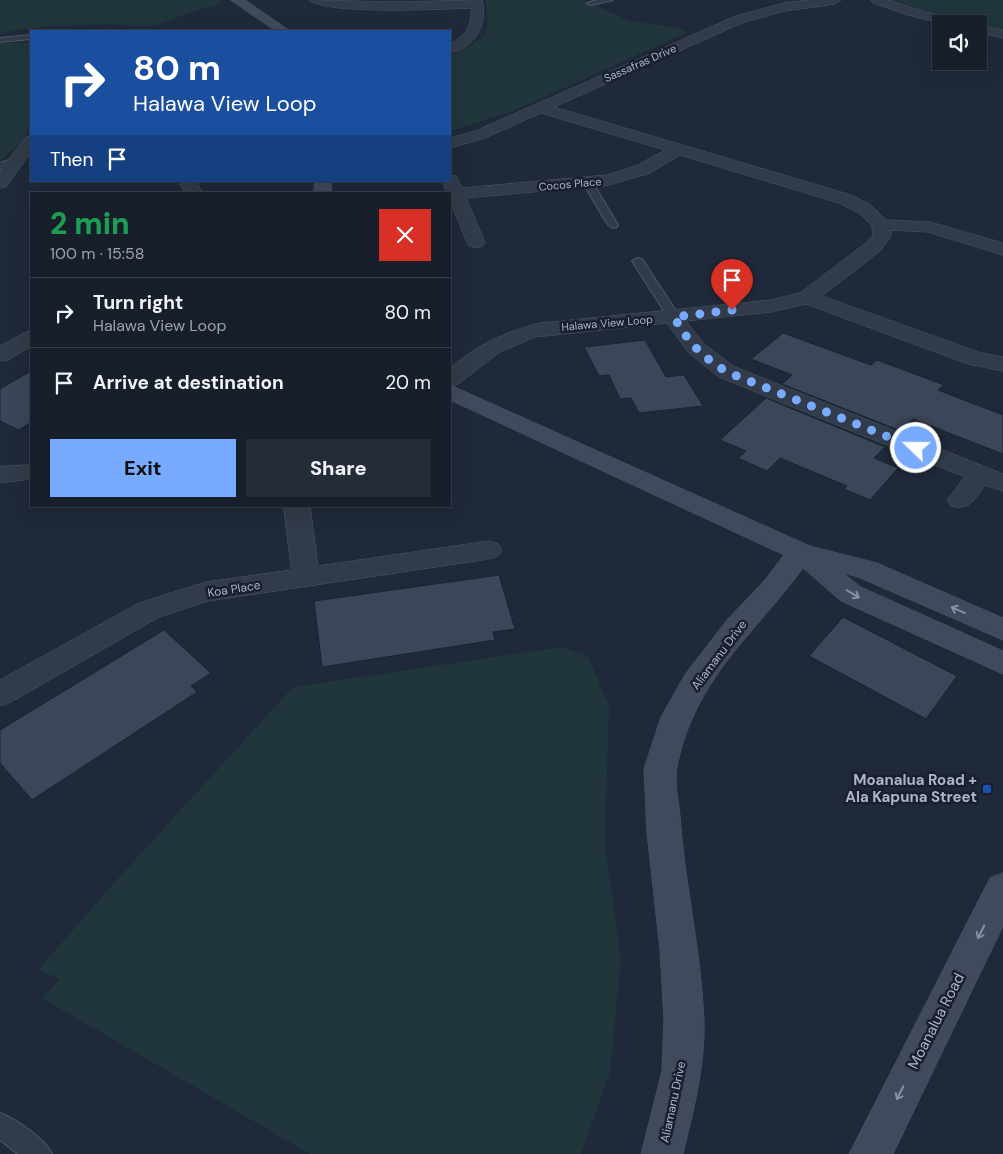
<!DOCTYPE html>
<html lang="en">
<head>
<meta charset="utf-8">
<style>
	:root { --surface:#171f2b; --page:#242c37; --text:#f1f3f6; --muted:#9ea2a9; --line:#363d47; --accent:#78aaff }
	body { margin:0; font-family:"DM Sans",sans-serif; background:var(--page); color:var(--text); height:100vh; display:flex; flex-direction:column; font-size:19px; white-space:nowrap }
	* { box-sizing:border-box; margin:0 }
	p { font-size:16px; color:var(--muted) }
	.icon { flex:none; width:28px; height:28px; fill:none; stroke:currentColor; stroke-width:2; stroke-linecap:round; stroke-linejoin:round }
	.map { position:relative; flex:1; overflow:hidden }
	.drawer { position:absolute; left:30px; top:192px; width:421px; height:315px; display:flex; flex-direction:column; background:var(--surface); border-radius:0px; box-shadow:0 5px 20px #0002,0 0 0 1px var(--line) }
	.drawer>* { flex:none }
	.banner { position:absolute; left:30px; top:30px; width:421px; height:152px; border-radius:0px; box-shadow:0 5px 20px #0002,0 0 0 1px var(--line); background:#1a4fa0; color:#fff; overflow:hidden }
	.fabs { position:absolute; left:932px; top:15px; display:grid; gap:10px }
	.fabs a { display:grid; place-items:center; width:55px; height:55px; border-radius:0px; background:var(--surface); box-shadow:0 5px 20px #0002,0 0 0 1px var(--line); font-size:25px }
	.pin { position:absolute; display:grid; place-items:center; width:42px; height:42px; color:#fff; margin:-51px -21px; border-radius:50% 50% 50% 0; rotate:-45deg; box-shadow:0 0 5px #0007 }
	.pin .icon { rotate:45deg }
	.me { position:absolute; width:55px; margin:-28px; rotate:292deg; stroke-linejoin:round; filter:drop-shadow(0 0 4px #0008) }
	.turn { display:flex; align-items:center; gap:18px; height:105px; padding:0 20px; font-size:22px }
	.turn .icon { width:65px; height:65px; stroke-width:2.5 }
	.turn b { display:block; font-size:35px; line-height:42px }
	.then { display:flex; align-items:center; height:48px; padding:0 20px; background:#0003; gap:10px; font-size:19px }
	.round { display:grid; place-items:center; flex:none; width:52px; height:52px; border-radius:0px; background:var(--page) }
	.headline { display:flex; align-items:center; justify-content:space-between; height:85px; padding:0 20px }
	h1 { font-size:30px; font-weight:800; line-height:38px; color:#1e9e55 }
	.button { display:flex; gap:10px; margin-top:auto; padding:10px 20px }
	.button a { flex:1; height:58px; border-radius:0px; background:var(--accent); color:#111; font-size:20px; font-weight:800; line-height:58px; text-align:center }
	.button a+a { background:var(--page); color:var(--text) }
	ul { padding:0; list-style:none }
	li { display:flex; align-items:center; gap:15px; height:70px; padding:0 20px; border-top:1px solid var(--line) }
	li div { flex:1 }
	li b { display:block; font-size:19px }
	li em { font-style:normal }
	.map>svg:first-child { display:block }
	.green { fill:#20363a }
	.building { fill:#3a4759; stroke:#1a222f }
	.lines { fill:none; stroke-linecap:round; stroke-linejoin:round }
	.lane-casing { stroke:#4d5664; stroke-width:2 }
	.street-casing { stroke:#4d5664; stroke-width:1 }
	.secondary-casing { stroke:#4d5664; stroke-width:1 }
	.lane { fill:#323b49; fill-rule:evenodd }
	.street { fill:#323b49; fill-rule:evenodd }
	.secondary { fill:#404a5c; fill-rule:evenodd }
	.oneway { stroke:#8690a1 }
	.route { stroke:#78aaff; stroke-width:9; stroke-dasharray:0 16.2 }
	.transit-dot { fill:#1a4fb4; stroke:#18202d; stroke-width:2 }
	.labels { text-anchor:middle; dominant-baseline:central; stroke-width:5; stroke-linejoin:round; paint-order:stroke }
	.far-street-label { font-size:11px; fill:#acb6c6; stroke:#18202d }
	.street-label { font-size:12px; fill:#acb6c6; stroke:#18202d }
	.near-poi-label { font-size:15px; font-weight:bold; fill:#acb6c6; stroke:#18202d; text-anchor:end }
	.near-street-label { font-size:15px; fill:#acb6c6; stroke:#18202d }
</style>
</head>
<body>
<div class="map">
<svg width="1003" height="1154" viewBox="0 0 1003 1154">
	<rect width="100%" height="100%" fill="#1f2939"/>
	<g class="green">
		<polygon points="0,0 220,0 223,2 217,6 201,9 154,26 144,27 113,24 42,27 0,33"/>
		<polygon points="485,0 584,0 629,21 675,27 688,32 515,110 450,131 450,56 473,44 486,34 488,21"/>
		<polygon points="895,0 1003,0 1003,29 926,12"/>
		<polygon points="31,42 31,129 26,133 24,139 0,161 0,43"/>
		<polygon points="562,647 587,655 609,705 605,844 621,959 610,1072 581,1154 310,1154 42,998 60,979 38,970 113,884 293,687"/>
	</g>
	<g class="building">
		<polygon points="783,333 871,365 877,360 944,385 938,390 1003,415 1003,454 913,419 901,431 782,384 792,375 751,359"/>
		<polygon points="645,340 666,377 684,375 703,406 639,413 631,398 620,399 609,375 599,376 584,347"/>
		<polygon points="31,371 31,422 19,430 0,421 0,389"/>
		<polygon points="766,398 885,447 874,458 898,468 870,500 844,489 847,486 780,458 767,471 738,458 746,451 720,440"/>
		<polygon points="499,575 515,629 493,632 495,640 322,667 314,601"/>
		<polygon points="843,617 957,676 926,719 809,656"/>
		<polygon points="164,630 211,673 191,686 197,692 32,800 0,763 0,730"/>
	</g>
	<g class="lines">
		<defs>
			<g id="lane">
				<polygon points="596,0 613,0 591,5 587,3"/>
				<polygon points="31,35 31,39 0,42 0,38"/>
				<polygon points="17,157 22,160 20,162 0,169 0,163"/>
				<polygon points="588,180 593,183 618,225 617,227 613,228 608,225 583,183"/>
				<polygon points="638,258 642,259 680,317 678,320 670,320 668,317 632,261"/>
				<path d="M 0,1113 C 16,1119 45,1139 52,1154 L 18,1154 L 0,1140 Z"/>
			</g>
			<g id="street">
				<path d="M 309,0 L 396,2 L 482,0 C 488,25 475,47 450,53 L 450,44 C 466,36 472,26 471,8 C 445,9 323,15 309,0 Z"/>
				<path d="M 808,0 L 841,0 L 835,4 L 785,11 L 744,22 L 554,107 L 851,195 L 871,205 L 886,220 L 930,222 L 1003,243 L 1003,255 L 928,232 L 891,230 L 891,236 L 880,251 L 822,296 L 981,353 L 1003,357 L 1003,371 L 968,364 L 806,304 L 771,312 L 686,321 L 704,344 L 735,367 L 1003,474 L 1003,491 L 985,485 C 974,499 971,511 951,506 L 947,500 L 965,477 L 719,377 L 689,353 L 667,323 L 535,337 L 500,352 L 458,384 L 450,386 L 450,368 C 477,345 507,331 541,323 L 771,300 L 800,293 L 866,243 L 873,235 L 872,226 L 859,213 L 839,203 L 680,155 L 650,173 L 609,185 L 466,198 L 485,242 L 483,246 L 476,248 L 469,246 L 467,242 L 450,201 L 450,194 L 447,194 L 442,181 L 450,181 L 450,175 L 456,176 L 462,188 L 607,175 L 638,165 L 665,150 L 541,113 L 485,138 L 450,148 L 450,138 L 473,132 L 736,16 L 784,3 Z"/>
				<path d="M 871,0 L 889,0 L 925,12 L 962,21 L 964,24 C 930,24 905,14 873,3 Z"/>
				<polygon points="979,25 1003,30 1003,38 979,33"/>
				<polygon points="31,136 31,152 6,187 0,188 0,171 25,138"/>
				<polygon points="179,181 196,181 203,194 186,194"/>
				<polygon points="31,331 31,346 8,360 0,361 0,346 24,333"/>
				<polygon points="31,465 31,479 0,483 0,467"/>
				<polygon points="284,506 310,506 318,566 489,541 498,544 502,550 498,556 489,559 208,601 159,617 11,702 0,706 0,680 139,603 206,582 291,570"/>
			</g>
			<g id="secondary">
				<polygon points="231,0 245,0 290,31 276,31"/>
				<polygon points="315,181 331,181 332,194 314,194"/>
				<path d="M 450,385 L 810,546 L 877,563 L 1003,618 L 1003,640 L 858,577 L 843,573 L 861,587 L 1003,651 L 1003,674 L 841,601 L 803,568 C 767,618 718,660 693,717 C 686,732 680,751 677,767 C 674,782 679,802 680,817 C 685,885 701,951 704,1020 C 705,1067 694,1108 683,1154 L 641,1154 L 662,1071 L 664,1020 L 660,950 L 647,833 L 644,769 L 661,717 L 686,673 L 727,620 L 765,580 L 784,555 L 450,400 Z"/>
				<polygon points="1003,873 1003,926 893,1154 849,1154 990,878"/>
			</g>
		</defs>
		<use href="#lane" class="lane-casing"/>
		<use href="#street" class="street-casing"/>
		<use href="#secondary" class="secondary-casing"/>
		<use href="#lane" class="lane"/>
		<use href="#street" class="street"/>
		<use href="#secondary" class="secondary"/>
	</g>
	<defs><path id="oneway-shaft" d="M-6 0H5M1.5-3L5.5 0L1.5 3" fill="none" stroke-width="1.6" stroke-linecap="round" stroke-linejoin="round" transform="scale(1.25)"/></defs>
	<g class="oneway">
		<use href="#oneway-shaft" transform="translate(853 594) rotate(31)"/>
		<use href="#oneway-shaft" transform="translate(958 610) rotate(-156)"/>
		<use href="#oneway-shaft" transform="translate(981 932) rotate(117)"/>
		<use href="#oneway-shaft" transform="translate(900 1093) rotate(117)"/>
	</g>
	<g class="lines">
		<path class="route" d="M 732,310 L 674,317 C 689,343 701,356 727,372 L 916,448"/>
	</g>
	<rect class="transit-dot" x="982" y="784" width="10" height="10" rx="2.5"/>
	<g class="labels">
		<g class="far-street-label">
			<text transform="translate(640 63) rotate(-24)">Sassafras Drive</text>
			<text transform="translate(570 184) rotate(-5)">Cocos Place</text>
			<text transform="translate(607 323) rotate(-5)">Halawa View Loop</text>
		</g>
		<g class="street-label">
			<text transform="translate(234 589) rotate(-9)">Koa Place</text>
			<text transform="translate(719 655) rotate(-53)">Aliamanu Drive</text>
			<text transform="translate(673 1102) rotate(-78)">Aliamanu Drive</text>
		</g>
		<g class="near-poi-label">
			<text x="977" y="780">Moanalua Road +<tspan x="977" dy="17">Ala Kapuna Street</tspan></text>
		</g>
		<g class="near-street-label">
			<text transform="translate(936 1021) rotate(-63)">Moanalua Road</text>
		</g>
	</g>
</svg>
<div class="fabs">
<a><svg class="icon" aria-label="sound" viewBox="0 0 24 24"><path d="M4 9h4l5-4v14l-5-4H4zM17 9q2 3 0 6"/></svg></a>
</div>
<div class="pin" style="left:732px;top:310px;background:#d93025"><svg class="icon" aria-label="arrive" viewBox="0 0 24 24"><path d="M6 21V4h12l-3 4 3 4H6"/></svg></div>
<svg class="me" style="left:916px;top:448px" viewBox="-20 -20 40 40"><circle r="17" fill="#78aaff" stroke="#fff" stroke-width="3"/><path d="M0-11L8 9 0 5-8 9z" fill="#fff"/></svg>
<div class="banner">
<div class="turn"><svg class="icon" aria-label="right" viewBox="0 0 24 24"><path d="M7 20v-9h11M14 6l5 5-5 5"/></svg><div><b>80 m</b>Halawa View Loop</div></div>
<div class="then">Then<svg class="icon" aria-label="arrive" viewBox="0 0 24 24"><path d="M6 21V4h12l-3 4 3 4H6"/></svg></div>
</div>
<section class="drawer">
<div class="headline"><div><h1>2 min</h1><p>100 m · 15:58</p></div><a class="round" style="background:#d93025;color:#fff"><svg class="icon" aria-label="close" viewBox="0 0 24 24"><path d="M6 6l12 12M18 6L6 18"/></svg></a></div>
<ul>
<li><svg class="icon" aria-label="right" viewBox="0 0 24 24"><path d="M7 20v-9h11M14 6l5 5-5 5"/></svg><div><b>Turn right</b><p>Halawa View Loop</p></div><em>80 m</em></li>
<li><svg class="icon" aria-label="arrive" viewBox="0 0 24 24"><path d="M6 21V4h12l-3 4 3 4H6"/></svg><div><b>Arrive at destination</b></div><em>20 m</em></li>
</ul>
<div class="button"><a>Exit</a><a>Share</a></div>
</section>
</div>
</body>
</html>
